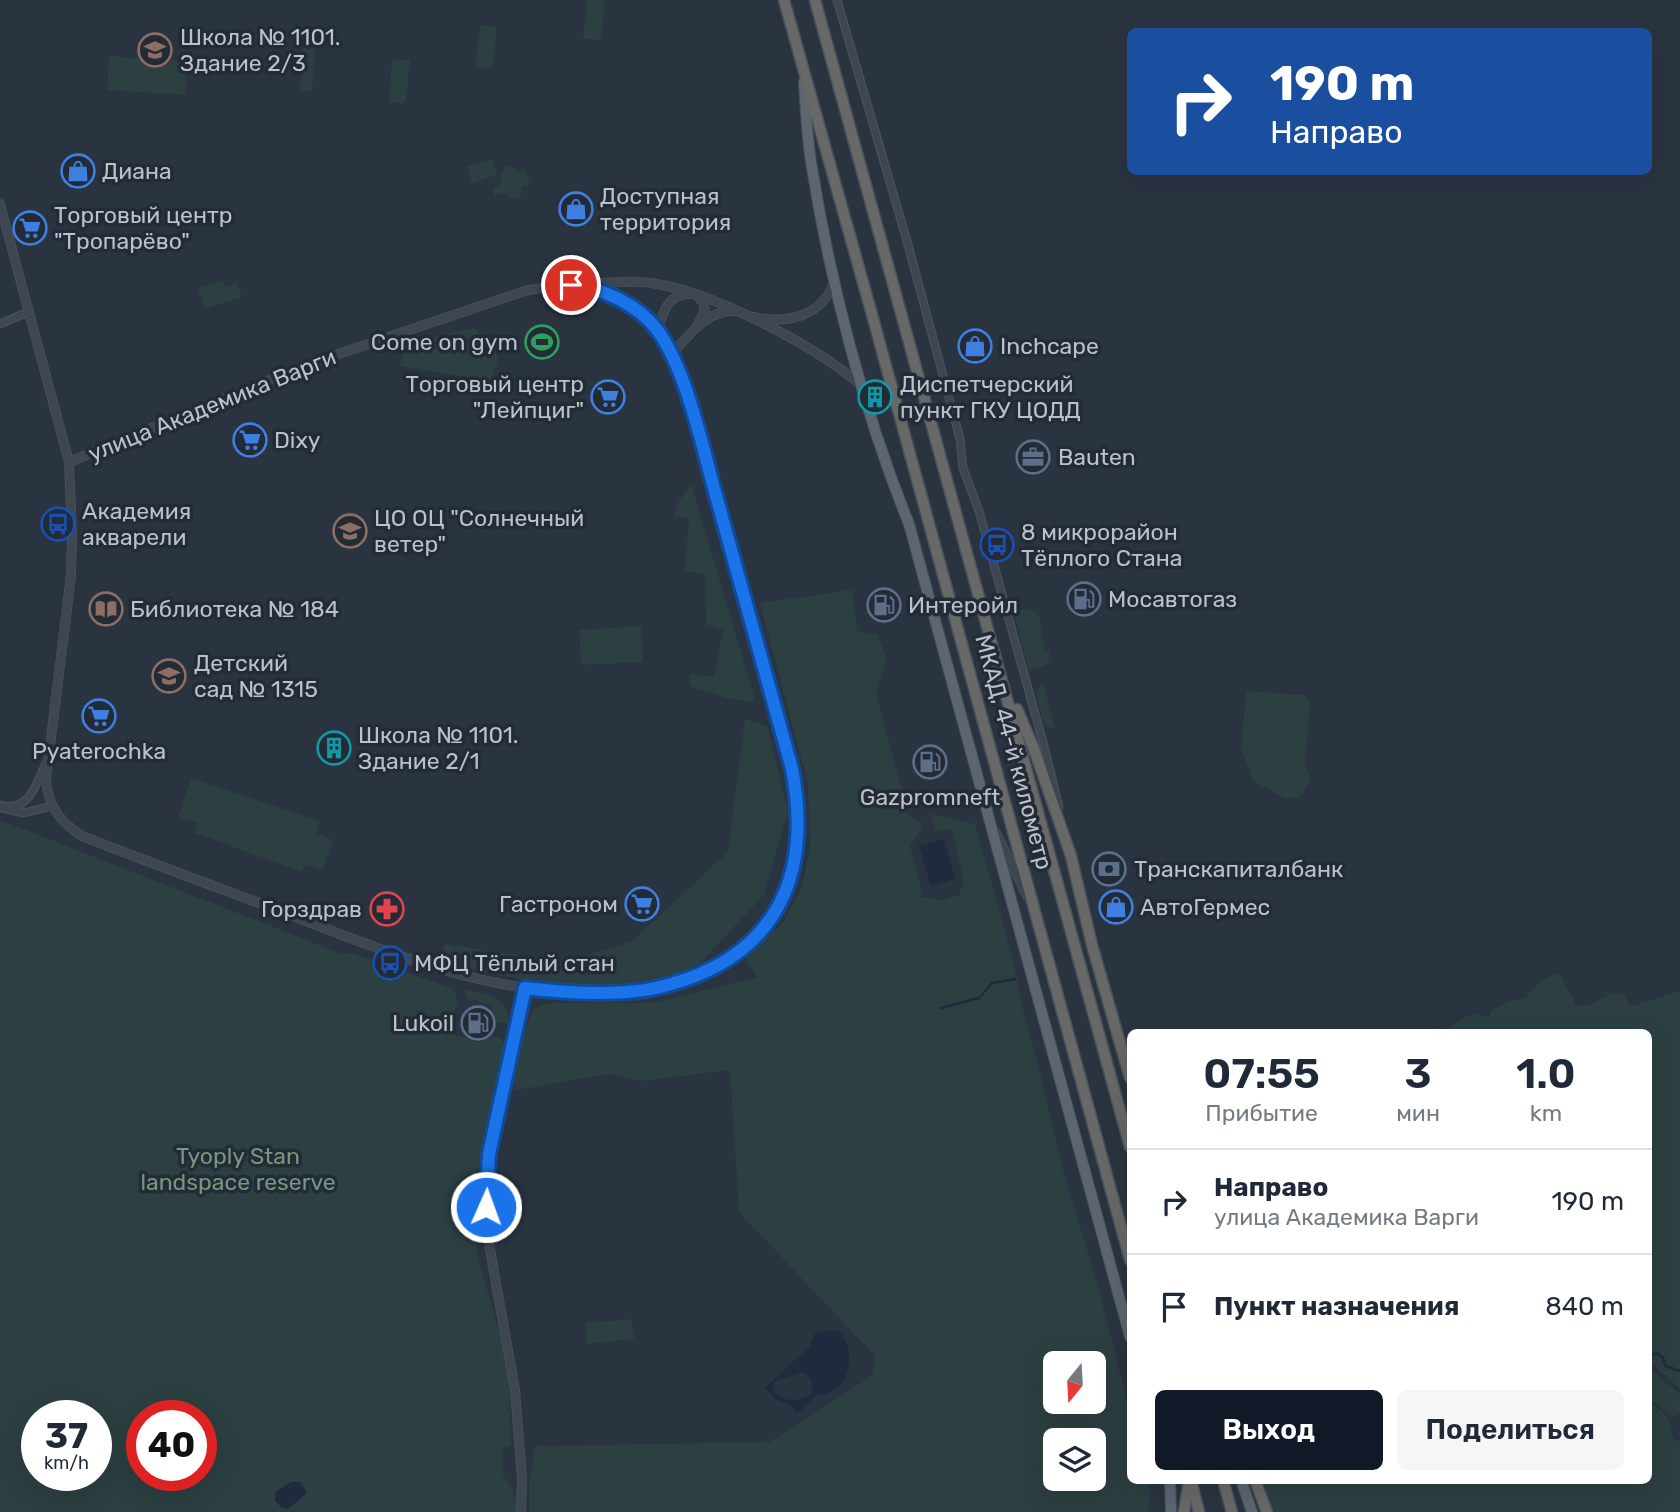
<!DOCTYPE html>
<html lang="ru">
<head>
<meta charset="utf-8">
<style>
	:root { --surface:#fff; --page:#f6f6f7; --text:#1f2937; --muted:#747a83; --line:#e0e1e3; --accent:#111827 }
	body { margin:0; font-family:Rubik,sans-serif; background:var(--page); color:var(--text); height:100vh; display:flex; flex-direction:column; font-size:26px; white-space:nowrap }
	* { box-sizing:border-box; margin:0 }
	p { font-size:23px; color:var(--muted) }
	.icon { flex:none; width:38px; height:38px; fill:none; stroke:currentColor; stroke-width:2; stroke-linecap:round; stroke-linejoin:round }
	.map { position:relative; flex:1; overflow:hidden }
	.panel { position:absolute; left:1127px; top:1029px; width:525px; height:455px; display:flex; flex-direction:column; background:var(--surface); border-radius:10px; box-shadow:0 7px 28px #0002 }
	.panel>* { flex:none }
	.hud { position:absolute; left:1127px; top:28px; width:525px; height:147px; border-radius:10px; box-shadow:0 7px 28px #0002; background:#1a4fa0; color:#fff; overflow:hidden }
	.needle { width:46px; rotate:198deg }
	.tools { position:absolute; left:1043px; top:1351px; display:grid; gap:14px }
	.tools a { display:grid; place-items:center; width:63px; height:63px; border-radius:10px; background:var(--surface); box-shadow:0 7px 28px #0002; font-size:35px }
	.speed { position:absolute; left:21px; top:1400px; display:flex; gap:14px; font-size:35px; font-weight:700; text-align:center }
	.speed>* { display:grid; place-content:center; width:91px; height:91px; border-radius:50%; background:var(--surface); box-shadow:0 7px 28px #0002; line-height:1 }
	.speed small { font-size:18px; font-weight:400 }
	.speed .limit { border:10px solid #d22; background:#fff; color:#111 }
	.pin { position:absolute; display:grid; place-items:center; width:60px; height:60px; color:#fff; margin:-30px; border:4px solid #fff; border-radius:50%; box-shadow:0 2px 7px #0007 }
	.me { position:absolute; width:77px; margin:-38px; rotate:2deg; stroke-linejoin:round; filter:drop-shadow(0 0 5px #0008) }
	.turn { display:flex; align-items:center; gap:24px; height:147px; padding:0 28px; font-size:32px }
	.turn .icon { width:91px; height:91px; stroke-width:2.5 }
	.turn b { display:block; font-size:49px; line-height:60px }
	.eta { display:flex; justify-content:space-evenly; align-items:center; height:119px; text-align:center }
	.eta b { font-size:42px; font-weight:600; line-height:49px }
	.primary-button { display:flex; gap:14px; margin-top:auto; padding:14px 28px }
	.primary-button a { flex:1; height:80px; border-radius:10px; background:var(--accent); color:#fff; font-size:28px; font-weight:600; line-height:80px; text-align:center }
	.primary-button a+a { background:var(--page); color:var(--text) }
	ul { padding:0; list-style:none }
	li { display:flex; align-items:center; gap:21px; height:105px; padding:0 28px; border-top:2px solid var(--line) }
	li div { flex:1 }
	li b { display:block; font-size:26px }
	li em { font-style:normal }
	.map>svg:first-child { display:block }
	.green { fill:#2c3f41; fill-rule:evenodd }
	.water { fill:#1e2b3e; fill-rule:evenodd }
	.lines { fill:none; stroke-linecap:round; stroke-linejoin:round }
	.stream { stroke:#1e2b3e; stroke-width:2.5 }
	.minor-casing { stroke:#484f5a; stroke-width:9 }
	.tertiary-casing { stroke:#484f5a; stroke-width:10 }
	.primary-casing { stroke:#484f5a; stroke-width:12 }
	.trunk-casing { stroke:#49515b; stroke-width:13 }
	.minor { stroke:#3e4650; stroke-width:6 }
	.tertiary { stroke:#3e4650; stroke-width:8 }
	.primary { stroke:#5c6570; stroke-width:10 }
	.trunk { stroke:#686866; stroke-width:10 }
	.route-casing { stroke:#114b97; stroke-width:18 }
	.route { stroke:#1a73e8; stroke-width:12 }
	.labels { text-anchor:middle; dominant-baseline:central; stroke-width:7; stroke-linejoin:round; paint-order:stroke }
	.poi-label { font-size:23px; fill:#bbc1ca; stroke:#232b36; text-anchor:start }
	.street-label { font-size:23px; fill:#bbc1ca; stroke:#232b36 }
	.park-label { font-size:23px; fill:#75997d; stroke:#232b36 }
</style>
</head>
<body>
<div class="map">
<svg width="1680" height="1512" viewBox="0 0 1680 1512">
	<rect width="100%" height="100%" fill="#2a3440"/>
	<g class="green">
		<polygon points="587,0 605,0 601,40 583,39"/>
		<polygon points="480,25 497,27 493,68 475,67"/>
		<polygon points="303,46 315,48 312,92 300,90"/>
		<polygon points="109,56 188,62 185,95 107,90"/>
		<polygon points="392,59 410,60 406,100 402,104 389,102"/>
		<polygon points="492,159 497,175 472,183 467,167"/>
		<polygon points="506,166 514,168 518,172 525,170 530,184 522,187 521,195 518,198 511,198 505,193 495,196 492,188 501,184 501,174"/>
		<polygon points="222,281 225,287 237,282 242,297 205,309 198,288"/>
		<polygon points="474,328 499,357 491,381 400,366 405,343"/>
		<polygon points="691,484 756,702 730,699 690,686 689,674 714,677 723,630 706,624 705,574 685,571 689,518 674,516 676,506"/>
		<path d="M 852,590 L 857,631 L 878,635 L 887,659 L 876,694 L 902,790 L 884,799 L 907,808 L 908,816 L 923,823 L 922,829 L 910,846 L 922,890 L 919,897 L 944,900 L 959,895 L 964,882 L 952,829 L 935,832 L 931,814 L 975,824 L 1013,960 L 1025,1019 L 1036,1056 L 1063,1170 L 1100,1293 L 1130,1414 L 1130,1480 L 1147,1481 L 1151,1494 L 1148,1512 L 529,1512 L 529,1484 L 535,1446 L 769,1442 L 872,1376 L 875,1356 L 739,1212 L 730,1070 L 642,1081 L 609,1074 L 517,1090 L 513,1085 C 517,1069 524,1017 536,1008 C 540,1005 547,1004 552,1003 L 654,1003 L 757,977 L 746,959 L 783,922 L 802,887 L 810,846 L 808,784 L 760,603 ZM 1055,1363 L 1094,1363 L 1094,1402 L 1055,1402 ZM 1055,1440 L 1094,1440 L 1094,1479 L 1055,1479 Z"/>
		<polygon points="1025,609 1038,613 1042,628 1040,632 1046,651 1049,652 1050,657 1045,666 1029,671 1014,613"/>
		<polygon points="641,626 643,662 581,665 579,630"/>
		<polygon points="1043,683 1055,728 1052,729 1043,723 1036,693"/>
		<polygon points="1249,691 1304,695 1310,703 1305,765 1311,780 1300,797 1285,798 1253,781 1241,747 1246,693"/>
		<polygon points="745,719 767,726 788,811 764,895 693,970 625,985 554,986 442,963 444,944 565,962 631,942 728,852"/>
		<polygon points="195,779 320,821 316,833 333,840 322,871 305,865 302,872 195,833 198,823 179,819 178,816 191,780"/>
		<path d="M 0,820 L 342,954 L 352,953 L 451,988 L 454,990 L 458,1003 L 446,1032 L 482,1043 L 487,1033 L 503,1040 L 505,1057 L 477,1183 L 474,1222 L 478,1258 L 501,1339 L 509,1377 L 511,1445 L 502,1450 L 503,1475 L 512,1488 L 516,1500 L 516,1512 L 0,1512 ZM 37,1416 L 96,1416 L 96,1475 L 37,1475 ZM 142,1416 L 201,1416 L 201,1475 L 142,1475 Z"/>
		<polygon points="1557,974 1561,976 1576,1005 1587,1006 1612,993 1625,995 1628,1004 1632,1006 1680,991 1680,1389 1649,1361 1648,1180 1652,1170 1648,1161 1648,1032 1424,1032 1435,1028 1449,1030 1455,1022 1476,1013 1484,1017 1489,1017 1491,1011 1510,1001 1525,998 1544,979"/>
		<path d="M 466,990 C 487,994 509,997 509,1024 L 496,1022 L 491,1006 L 473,999 L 470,1001 L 465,996 Z"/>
		<polygon points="632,1319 634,1339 587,1344 585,1323"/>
		<polygon points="1648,1367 1680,1394 1680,1413 1672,1418 1658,1405 1649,1401"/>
		<path d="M 1649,1404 C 1666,1410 1671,1421 1673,1438 L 1680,1442 L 1680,1512 L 1274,1512 L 1262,1481 L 1648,1480 Z"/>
	</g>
	<g class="water">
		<polygon points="944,839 955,879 931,886 919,846"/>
		<path d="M 821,1331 L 839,1331 C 859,1353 849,1397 816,1395 L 802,1411 L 797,1413 L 790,1404 L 778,1401 L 765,1388 L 810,1346 L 815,1333 ZM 803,1372 L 811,1379 L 812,1394 C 799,1402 779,1404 773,1387 L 777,1380 Z"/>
		<polygon points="291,1482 300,1482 307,1493 288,1509 282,1508 275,1501 276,1492"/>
	</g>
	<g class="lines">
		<g class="stream">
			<polyline points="941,1008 979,998 992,983 1015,979"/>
			<polyline points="1648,1356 1657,1353 1663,1358 1666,1366 1680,1371"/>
		</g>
		<defs>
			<g id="minor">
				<polyline points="837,0 907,241 960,439 963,468 979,511 1044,746 1059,807"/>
				<polyline points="0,324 28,312"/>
				<path d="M 0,805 C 28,813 36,786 45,765"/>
				<polyline points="2,808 24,813 52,806"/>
			</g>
			<g id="tertiary">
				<path d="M 0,204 L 69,462 L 72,535 L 71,576 L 46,778 C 47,805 60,822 82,836 C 146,861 211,885 275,909 C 356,940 440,976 527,988 C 549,992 572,991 595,991 C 653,992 708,981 751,941 C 800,894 805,833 792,770 L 679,372 C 663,327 624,290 574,285 C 558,284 541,288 525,291 L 309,364 L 69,462"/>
				<path d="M 582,284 C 605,283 628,280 651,283 C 711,291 816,346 862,386"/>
				<path d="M 753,317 C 787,324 822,317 834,282"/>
				<path d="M 657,330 C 665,309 668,292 695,294 L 703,302 L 705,311 L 698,324"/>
				<path d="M 672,354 C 688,336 707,310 734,311"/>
				<polyline points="996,833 1027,896"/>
				<polyline points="521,1512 522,1479 515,1390 486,1227 489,1154 525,988"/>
			</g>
			<g id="primary">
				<path d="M 804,82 C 806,111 807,140 812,168 C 831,286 864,413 909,524 L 1130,1337"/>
				<polyline points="1170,1480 1171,1512"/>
				<polyline points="1241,1480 1252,1512"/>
			</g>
			<g id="trunk">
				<polyline points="784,0 871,311 1130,1260"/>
				<polyline points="815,0 1130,1147"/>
				<polyline points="1017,709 1034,749 1071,856 1092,945 1130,1078"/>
				<polyline points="1191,1480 1199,1512"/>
				<polyline points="1223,1480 1232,1512"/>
				<polyline points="1255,1480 1267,1512"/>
				<polyline points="1184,1512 1189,1480"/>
			</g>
		</defs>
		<use href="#minor" class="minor-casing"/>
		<use href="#tertiary" class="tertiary-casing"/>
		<use href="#primary" class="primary-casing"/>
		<use href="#trunk" class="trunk-casing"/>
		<use href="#minor" class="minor"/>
		<use href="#tertiary" class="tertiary"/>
		<use href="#primary" class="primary"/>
		<use href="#trunk" class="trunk"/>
	</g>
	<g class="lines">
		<defs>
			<path id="route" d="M 486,1207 L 489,1154 L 525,988 C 567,993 623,997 664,986 C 775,958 813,877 792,769 C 766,677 741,584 715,492 C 702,445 686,370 658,331 C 639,305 603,288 571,285"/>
		</defs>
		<use href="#route" class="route-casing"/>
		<use href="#route" class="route"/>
	</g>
	<defs>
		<symbol id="school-ring" viewBox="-11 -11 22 22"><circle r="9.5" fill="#232b36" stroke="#8d6e63" stroke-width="1.5"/><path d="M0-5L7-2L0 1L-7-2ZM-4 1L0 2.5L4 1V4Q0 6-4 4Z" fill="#8d6e63"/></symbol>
		<symbol id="shop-ring" viewBox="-11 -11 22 22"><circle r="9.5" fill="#232b36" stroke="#3f7fe0" stroke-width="1.5"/><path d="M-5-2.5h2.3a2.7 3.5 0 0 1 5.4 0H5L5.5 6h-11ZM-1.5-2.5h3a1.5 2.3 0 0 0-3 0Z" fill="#3f7fe0"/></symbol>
		<symbol id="supermarket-ring" viewBox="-11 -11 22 22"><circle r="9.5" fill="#232b36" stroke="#3f7fe0" stroke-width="1.5"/><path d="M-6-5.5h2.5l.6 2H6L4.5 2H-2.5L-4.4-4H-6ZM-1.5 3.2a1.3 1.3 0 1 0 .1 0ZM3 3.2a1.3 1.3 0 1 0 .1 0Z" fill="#3f7fe0"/></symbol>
		<symbol id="stadium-ring" viewBox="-11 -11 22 22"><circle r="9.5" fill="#232b36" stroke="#2e9e5b" stroke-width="1.5"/><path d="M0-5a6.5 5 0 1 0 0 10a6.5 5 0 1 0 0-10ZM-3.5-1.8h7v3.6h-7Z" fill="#2e9e5b"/></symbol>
		<symbol id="building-ring" viewBox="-11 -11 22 22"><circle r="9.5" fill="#232b36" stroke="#0f9aa8" stroke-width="1.5"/><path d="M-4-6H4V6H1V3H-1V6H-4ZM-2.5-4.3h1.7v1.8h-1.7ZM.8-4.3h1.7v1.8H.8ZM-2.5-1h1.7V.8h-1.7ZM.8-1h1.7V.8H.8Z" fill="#0f9aa8"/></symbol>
		<symbol id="office-ring" viewBox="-11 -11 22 22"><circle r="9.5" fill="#232b36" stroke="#5c6f8a" stroke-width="1.5"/><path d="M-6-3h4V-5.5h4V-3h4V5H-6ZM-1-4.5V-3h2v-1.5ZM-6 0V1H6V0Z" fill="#5c6f8a"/></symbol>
		<symbol id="bus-ring" viewBox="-11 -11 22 22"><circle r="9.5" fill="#232b36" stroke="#1a4fb4" stroke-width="1.5"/><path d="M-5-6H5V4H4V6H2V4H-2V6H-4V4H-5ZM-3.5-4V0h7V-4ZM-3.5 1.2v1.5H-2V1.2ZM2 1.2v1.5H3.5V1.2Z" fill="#1a4fb4"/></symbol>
		<symbol id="fuel-ring" viewBox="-11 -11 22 22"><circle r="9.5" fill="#232b36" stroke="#5c6f8a" stroke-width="1.5"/><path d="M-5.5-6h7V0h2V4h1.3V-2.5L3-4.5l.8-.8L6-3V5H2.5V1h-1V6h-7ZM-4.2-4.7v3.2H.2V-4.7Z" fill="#5c6f8a"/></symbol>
		<symbol id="library-ring" viewBox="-11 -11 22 22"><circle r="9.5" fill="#232b36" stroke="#8d6e63" stroke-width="1.5"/><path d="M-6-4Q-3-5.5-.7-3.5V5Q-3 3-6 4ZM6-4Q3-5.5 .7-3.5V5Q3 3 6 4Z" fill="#8d6e63"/></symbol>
		<symbol id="bank-ring" viewBox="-11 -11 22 22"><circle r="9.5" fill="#232b36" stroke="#5c6f8a" stroke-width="1.5"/><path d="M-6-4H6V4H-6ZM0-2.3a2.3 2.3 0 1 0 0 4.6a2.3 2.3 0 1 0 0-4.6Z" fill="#5c6f8a"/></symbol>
		<symbol id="pharmacy-ring" viewBox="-11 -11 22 22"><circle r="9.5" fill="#232b36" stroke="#e0444e" stroke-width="1.5"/><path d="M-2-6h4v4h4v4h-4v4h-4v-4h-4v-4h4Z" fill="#e0444e"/></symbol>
	</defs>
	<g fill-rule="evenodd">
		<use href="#school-ring" x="136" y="31" width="38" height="38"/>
		<use href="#shop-ring" x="59" y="152" width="38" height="38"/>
		<use href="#shop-ring" x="557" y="190" width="38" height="38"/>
		<use href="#supermarket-ring" x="11" y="209" width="38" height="38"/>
		<use href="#stadium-ring" x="523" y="323" width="38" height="38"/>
		<use href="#shop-ring" x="956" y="327" width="38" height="38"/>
		<use href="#supermarket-ring" x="589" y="378" width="38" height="38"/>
		<use href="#building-ring" x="856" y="378" width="38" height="38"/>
		<use href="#supermarket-ring" x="231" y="421" width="38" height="38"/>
		<use href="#office-ring" x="1014" y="438" width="38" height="38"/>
		<use href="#bus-ring" x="39" y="505" width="38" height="38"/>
		<use href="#school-ring" x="331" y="512" width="38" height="38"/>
		<use href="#bus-ring" x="978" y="526" width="38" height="38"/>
		<use href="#fuel-ring" x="1065" y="580" width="38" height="38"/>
		<use href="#fuel-ring" x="865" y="586" width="38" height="38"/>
		<use href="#library-ring" x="87" y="590" width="38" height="38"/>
		<use href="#school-ring" x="150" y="657" width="38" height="38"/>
		<use href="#supermarket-ring" x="80" y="697" width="38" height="38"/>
		<use href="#building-ring" x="315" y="729" width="38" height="38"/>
		<use href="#fuel-ring" x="911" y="743" width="38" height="38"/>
		<use href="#bank-ring" x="1090" y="850" width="38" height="38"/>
		<use href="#supermarket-ring" x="623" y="885" width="38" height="38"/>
		<use href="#shop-ring" x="1097" y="888" width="38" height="38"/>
		<use href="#pharmacy-ring" x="368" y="890" width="38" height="38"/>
		<use href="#bus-ring" x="371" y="944" width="38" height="38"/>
		<use href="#fuel-ring" x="459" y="1004" width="38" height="38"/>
	</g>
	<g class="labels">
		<g class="poi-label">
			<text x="180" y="37">Школа № 1101.<tspan x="180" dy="26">Здание 2/3</tspan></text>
			<text x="102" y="171">Диана</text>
			<text x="600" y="196">Доступная<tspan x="600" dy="26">территория</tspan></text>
			<text x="54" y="215">Торговый центр<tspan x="54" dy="26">"Тропарёво"</tspan></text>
			<text x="518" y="342" text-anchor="end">Come on gym</text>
			<text x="1000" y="346">Inchcape</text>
			<text x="584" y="384" text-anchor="end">Торговый центр<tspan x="584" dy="26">"Лейпциг"</tspan></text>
			<text x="900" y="384">Диспетчерский<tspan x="900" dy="26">пункт ГКУ ЦОДД</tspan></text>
			<text x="274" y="440">Dixy</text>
			<text x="1058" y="457">Bauten</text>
			<text x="82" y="511">Академия<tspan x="82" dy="26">акварели</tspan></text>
			<text x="374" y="518">ЦО ОЦ "Солнечный<tspan x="374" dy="26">ветер"</tspan></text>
			<text x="1021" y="532">8 микрорайон<tspan x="1021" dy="26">Тёплого Стана</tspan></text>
			<text x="1108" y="599">Мосавтогаз</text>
			<text x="908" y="605">Интеройл</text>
			<text x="130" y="609">Библиотека № 184</text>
			<text x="194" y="663">Детский<tspan x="194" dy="26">сад № 1315</tspan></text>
			<text x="358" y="735">Школа № 1101.<tspan x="358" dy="26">Здание 2/1</tspan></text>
			<text x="99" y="751" text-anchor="middle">Pyaterochka</text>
			<text x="930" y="797" text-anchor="middle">Gazpromneft</text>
			<text x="1134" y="869">Транскапиталбанк</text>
			<text x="618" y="904" text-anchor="end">Гастроном</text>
			<text x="1140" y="907">АвтоГермес</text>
			<text x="362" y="909" text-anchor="end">Горздрав</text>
			<text x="414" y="963">МФЦ Тёплый стан</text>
			<text x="454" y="1023" text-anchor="end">Lukoil</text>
		</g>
		<g class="street-label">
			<text transform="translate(212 405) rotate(-22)">улица Академика Варги</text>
			<text transform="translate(1014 752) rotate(75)">МКАД, 44-й километр</text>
		</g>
		<g class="park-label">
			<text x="238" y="1156">Tyoply Stan<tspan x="238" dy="26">landspace reserve</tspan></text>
		</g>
	</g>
</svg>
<div class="tools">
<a><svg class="needle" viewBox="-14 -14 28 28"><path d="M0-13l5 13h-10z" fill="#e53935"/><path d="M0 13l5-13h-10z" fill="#747a83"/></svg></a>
<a><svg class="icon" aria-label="layers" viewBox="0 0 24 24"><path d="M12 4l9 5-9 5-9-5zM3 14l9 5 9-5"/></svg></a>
</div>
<div class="speed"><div>37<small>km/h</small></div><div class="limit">40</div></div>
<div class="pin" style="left:571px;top:285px;background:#d93025"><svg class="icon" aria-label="arrive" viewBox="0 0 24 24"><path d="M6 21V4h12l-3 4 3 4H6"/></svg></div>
<svg class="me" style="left:486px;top:1207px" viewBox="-20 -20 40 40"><circle r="17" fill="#1a73e8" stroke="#fff" stroke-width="3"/><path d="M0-11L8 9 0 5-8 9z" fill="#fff"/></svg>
<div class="hud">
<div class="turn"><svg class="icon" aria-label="right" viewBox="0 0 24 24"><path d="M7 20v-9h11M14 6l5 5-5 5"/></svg><div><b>190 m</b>Направо</div></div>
</div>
<section class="panel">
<div class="eta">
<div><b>07:55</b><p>Прибытие</p></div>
<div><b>3</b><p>мин</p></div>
<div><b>1.0</b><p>km</p></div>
</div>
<ul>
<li><svg class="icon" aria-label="right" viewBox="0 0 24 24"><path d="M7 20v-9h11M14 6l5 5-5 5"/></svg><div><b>Направо</b><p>улица Академика Варги</p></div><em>190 m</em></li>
<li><svg class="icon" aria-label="arrive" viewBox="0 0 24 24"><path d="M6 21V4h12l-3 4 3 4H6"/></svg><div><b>Пункт назначения</b></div><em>840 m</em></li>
</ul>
<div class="primary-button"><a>Выход</a><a>Поделиться</a></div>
</section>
</div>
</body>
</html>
